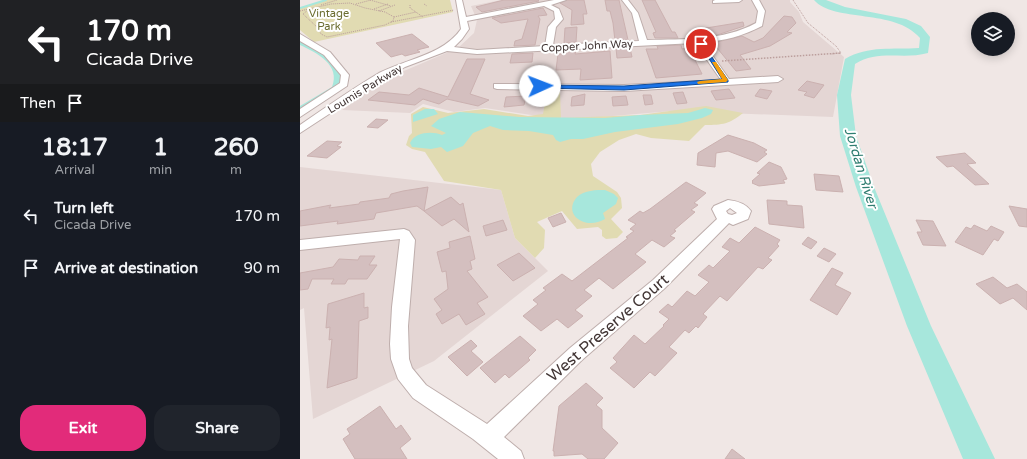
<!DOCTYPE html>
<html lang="en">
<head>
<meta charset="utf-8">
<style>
	:root { --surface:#171b24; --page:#20242c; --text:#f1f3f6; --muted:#9ea1a6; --accent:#e22b7a }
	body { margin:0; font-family:"Varela Round",sans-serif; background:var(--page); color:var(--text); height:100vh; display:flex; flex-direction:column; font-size:15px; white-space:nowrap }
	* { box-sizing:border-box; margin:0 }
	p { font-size:13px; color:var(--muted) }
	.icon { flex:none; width:22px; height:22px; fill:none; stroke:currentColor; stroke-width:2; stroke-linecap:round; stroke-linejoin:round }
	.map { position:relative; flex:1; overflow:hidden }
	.panel { display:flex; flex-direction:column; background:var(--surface); width:300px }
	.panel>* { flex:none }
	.hud { background:#202124; color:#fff; overflow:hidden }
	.fabs { position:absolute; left:671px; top:12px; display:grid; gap:8px }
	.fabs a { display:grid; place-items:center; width:44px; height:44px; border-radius:50%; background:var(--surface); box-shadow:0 2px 10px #0003; font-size:20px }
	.pin { position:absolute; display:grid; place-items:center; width:34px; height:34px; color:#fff; margin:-17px; border:2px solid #fff; border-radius:50%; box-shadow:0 1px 4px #0007 }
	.me { position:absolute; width:44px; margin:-22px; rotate:88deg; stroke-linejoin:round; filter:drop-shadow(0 0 3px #0008) }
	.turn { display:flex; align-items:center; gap:14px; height:84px; padding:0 20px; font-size:18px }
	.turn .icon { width:52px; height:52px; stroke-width:2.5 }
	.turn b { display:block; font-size:28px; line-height:34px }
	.then { display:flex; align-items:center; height:38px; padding:0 20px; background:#0003; gap:8px; font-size:15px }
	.eta { display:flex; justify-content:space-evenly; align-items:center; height:68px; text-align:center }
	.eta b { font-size:24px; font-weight:800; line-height:28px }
	.primary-button { display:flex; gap:8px; margin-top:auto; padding:8px 20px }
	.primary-button a { flex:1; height:46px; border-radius:16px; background:var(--accent); color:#fff; font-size:16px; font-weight:800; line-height:46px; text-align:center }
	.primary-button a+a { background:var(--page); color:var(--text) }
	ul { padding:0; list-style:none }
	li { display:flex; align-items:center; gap:12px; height:52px; padding:0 20px }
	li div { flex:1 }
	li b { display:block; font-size:15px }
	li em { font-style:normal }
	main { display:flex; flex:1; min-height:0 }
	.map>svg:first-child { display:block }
	.residential { fill:#e4d6d4 }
	.green { fill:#e1dbb2 }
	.water { fill:#a7e7dc }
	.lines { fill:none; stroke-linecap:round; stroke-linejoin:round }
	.stream { stroke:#a7e7dc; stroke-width:2 }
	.canal { fill:#a7e7dc; fill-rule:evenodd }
	.river { fill:#a7e7dc; fill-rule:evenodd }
	.building { fill:#d4bfbf; stroke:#cbb1b0 }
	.minor-casing { stroke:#beaeac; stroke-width:2 }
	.path-far1 { stroke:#bb9e9c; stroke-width:1; stroke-dasharray:1 1; stroke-linecap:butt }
	.path { stroke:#bb9e9c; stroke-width:1.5; stroke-dasharray:1.5 1.5; stroke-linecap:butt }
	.minor { fill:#fff; fill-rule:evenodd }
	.route { fill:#1a73e8; stroke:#114b97 }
	.slow { fill:#f59e0b }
	.labels { text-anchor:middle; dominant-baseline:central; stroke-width:4; stroke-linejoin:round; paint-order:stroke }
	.far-park-label { font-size:11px; fill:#6b6d30; stroke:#fff }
	.far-street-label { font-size:11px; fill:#423635; stroke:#fff }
	.water-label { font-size:14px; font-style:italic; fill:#307e71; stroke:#fff }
	.near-street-label { font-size:16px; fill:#423635; stroke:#fff }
</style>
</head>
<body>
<main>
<section class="panel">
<div class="hud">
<div class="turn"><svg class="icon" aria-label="left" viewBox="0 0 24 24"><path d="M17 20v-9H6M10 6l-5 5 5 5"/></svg><div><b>170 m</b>Cicada Drive</div></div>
<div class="then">Then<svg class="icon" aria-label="arrive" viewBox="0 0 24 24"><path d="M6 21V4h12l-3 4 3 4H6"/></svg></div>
</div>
<div class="eta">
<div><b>18:17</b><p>Arrival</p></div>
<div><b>1</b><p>min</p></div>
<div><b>260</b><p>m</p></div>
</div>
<ul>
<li><svg class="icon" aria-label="left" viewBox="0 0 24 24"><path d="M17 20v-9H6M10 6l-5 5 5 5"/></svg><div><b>Turn left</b><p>Cicada Drive</p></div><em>170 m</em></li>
<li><svg class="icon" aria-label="arrive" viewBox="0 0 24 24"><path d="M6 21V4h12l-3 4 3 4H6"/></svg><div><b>Arrive at destination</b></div><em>90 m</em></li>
</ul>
<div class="primary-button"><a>Exit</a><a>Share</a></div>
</section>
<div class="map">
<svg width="727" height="459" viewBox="0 0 727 459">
	<rect width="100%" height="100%" fill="#f0e7e5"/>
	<g class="residential">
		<polygon points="201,0 490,0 490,2 499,12 503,22 544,57 533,117 372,111 265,120 185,108 154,112 123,104 110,113 42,110 85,79 158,48 174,33 177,20 171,6"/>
		<polygon points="0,167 201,190 215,238 248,271 134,361 13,419 4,308 0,310"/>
	</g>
	<g class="green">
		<polygon points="27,0 150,0 153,12 14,42 0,30 0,8"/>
		<path d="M 247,92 L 260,92 L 261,118 L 340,115 L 406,106 L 443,113 C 429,124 423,125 405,125 L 389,141 L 351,138 L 336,134 L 319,140 L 300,152 L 291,164 L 293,176 L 317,192 L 321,198 L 322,208 L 311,219 L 323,232 L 317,238 L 306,239 L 302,236 L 302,230 L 298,227 L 277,229 L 262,211 L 237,222 L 245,230 L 244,248 L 235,258 L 215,238 L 201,190 L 144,181 L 125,152 L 112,149 L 106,145 L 109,136 L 112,133 L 111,114 L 123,107 L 148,113 L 184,109 L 228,116 L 243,114 Z"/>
	</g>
	<g class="water">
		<path d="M 405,108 L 413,110 L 411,114 L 402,118 L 378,124 L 315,132 L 283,139 L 271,139 L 260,142 L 256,140 L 253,135 L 229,131 L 203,130 L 190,126 L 173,133 L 163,146 L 147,152 L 141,147 L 131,149 L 112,147 L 110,143 C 115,132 132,131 142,135 L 146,133 L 131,126 L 139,119 L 160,112 L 219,117 L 305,118 L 340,115 L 388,113 Z"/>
		<polygon points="125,109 134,109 138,114 113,122 113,115"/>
		<path d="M 305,190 L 314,194 L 318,198 L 316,204 L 303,213 L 305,219 C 285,231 262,214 277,197 C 284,190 297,190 305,190 Z"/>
	</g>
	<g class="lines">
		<polyline class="stream" points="0,8 26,0"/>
		<path class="canal" d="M 0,41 C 20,47 52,66 39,90 L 0,113 L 0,106 L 32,87 C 41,65 17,53 0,45 Z"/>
		<path class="river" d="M 514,0 L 526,0 L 545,7 L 606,19 L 621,26 L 630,37 L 628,53 C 603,60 578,49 555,64 L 551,95 L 556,136 L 574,187 L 631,326 L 695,459 L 663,459 L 607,326 L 556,187 L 540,136 L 537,95 L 545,59 C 569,45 592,50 619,48 L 620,38 C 595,8 534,23 514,0 Z"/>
	</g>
	<g class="building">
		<polygon points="204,0 238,0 239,1 182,12 176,7"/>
		<polygon points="267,0 284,0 287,14 283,14 284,24 271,25 272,10 260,3"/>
		<polygon points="305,0 319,0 328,40 315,41 313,23 310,11 307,11"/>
		<polygon points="342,0 355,0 372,32 375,32 378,38 355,38 353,33 356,32"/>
		<polygon points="243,8 247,15 238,16 240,19 235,45 214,46 215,41 222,39 228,19 201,23 192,18"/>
		<polygon points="484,16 492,17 496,23 487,32 492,33 470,46 440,55 451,69 436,71 413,43 442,36 454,42 463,38"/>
		<polygon points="443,22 444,26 417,35 407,36 400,29"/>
		<polygon points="277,27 276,42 264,43 265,28"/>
		<polygon points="112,34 129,47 117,50 120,52 105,56 102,54 91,57 76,43"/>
		<polygon points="381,45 382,49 389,48 402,74 356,78 346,49 358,49 357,46"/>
		<polygon points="316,48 330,48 332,57 317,58"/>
		<polygon points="263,51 276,51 275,54 310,51 312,78 280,80 281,69 256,70 258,54 262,54"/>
		<polygon points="233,53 232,62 210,63 212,54"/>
		<polygon points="167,59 185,59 170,94 189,100 178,106 147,99 139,104 123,99 115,105 68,100 79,92 109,95 119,88 148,97"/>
		<polygon points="507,81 524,85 514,98 504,95 507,92 498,90"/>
		<polygon points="429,89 435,98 416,100 411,91"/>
		<polygon points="460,89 472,91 467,99 455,96"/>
		<polygon points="383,92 387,103 377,104 373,93"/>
		<polygon points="285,94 284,105 271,106 272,97"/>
		<polygon points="343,95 351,95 353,104 345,105"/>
		<polygon points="226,96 224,105 204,107 206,97"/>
		<polygon points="326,96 328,105 313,106 312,97"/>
		<polygon points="76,119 88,120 78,128 67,127"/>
		<polygon points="428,135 454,143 467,150 464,152 467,154 457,162 428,151 416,153 415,167 397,165 398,153"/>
		<polygon points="27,141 42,142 37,146 41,147 27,158 7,156"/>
		<polygon points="665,153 676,163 667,164 689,184 675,185 653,166 647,167 636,157"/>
		<polygon points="469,162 481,167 487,179 483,180 485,183 459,186 452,183 453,182 452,181 460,174 457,173"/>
		<polygon points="514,174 539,176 543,192 516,190"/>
		<polygon points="386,182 406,193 394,203 398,205 391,210 395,212 374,230 376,231 370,236 375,238 364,247 352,240 335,254 346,262 313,289 299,278 284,290 292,296 275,310 283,316 268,328 257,319 241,331 223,316 238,304 233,300 246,290 243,288 262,274 272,281 328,238 326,237 334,231 330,229 336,224 328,220 340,211 343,213 350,209"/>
		<polygon points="128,187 124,211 117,206 76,213 74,219 37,224 38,221 0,226 0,211 31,205 29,208 59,204 60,202 89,198 91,194 103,191"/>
		<polygon points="151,197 160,205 163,203 169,232 154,219 142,226 124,211"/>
		<polygon points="467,200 487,201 487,205 502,206 504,228 469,224"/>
		<polygon points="709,206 727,209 727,227 719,226"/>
		<polygon points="261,213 266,222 253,227 248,218"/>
		<polygon points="203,220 207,230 186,236 183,226"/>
		<polygon points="616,220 633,221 646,246 623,245 617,232 622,232"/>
		<polygon points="674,225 687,231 691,226 704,232 698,241 694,239 683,255 655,242 666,227 671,229"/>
		<polygon points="455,227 480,240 477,244 479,246 468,258 472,260 463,269 458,267 427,301 420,296 403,314 407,317 398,328 396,326 389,333 385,330 369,347 377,353 355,376 350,372 334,388 310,368 317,362 313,358 334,335 345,344 364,326 363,325 369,319 359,312 368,304 372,307 387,291 395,296 409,282 398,275 409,265 413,268 430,251 422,247 430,238 439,243"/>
		<polygon points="170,236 175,259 170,261 172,269 167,271 188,297 177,303 185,314 166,325 159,314 142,324 136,314 142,310 134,299 148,289 146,271 142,272 137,252 150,248 149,242"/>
		<polygon points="508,237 517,242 511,249 502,244"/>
		<polygon points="524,248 536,254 529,262 517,256"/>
		<polygon points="219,253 235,268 213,281 197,265"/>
		<polygon points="60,256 75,256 69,265 77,265 67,279 48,279 45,284 31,284 34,279 12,279 8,289 0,290 0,273 33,267 39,259 58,260"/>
		<polygon points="532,268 543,273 535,285 551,293 537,315 510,300"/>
		<polygon points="693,277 707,288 717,284 727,292 727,310 713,298 700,304 676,284"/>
		<polygon points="64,293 64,308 68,307 68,318 59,321 57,378 27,388 32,339 29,340 30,327 26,328 28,304"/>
		<polygon points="220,336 236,350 228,358 230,360 209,378 205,374 195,383 180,368"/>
		<polygon points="171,340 177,346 171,351 183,362 167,376 148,357"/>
		<polygon points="286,383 303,398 296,405 302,410 302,428 318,443 304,459 288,459 282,454 254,456 254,451 253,451 259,406"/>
		<polygon points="80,406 96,429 101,425 111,439 100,448 107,459 55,459 43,439 50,434 47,429"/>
		<polygon points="432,449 445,459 425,459"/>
	</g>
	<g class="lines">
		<defs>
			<g id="minor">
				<path d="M 156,0 L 162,0 L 166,17 L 254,0 L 266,0 L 251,5 L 259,9 L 263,19 L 256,27 L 253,45 L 339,41 L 332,13 L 322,0 L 328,0 L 338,13 L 347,40 C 384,39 423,41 456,23 L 458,11 L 452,0 L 459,0 L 465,11 L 462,26 C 443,36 424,41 403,42 L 429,79 L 478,76 L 483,79 L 478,82 L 324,91 L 197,89 L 194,88 L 194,84 L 324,85 L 421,80 L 395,43 L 177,54 L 147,51 L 105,67 L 72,86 L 0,133 L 0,125 C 26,107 52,89 79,73 C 106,59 143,55 161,29 ZM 244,6 L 254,11 L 255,19 L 248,27 L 245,46 L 177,50 L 154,47 L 162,39 L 169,29 L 167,21 Z"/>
				<polygon points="415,0 442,0 439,2 413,3 413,1"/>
				<polygon points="0,34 30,52 49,75 47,86 0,117 0,109 40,83 41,75 24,55 0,41"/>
				<path d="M 428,200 C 437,201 445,203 451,211 L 448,219 L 433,225 L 429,223 L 365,288 L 282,360 L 204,437 L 221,451 L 224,459 L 198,459 L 173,439 L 113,398 L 98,379 L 91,359 L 90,344 L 92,307 L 100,239 L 0,250 L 0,240 L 104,229 L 109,231 L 115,240 L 108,326 L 109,359 L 112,368 L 126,385 L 187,424 L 270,348 L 353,280 L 417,219 L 412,209 L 414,206 ZM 430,208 L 437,213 L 432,215 L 428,214 L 426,211 Z"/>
			</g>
		</defs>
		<use href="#minor" class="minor-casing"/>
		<g class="path-far1">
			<polyline points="70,0 91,6"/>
			<polyline points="493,0 508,23 536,46 541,53 531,54"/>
			<polyline points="56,4 71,0"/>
			<polyline points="124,4 127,6"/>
			<polyline points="21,5 37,0"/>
			<polyline points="110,5 110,8 123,17"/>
			<polyline points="74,9 88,4"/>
			<polyline points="0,11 31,4 50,3 65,8 85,12 94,17 93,21 85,25 27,37 21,34 18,28 3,14 8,10"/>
			<polyline points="79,11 95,5"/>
			<polyline points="94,17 116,12"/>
			<polyline points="91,22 154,10"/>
		</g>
		<polyline class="path" points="422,61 541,53"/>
		<use href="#minor" class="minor"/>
	</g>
	<polygon class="route" points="399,43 402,43 428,80 428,82 324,90 240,88 237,86 240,85 324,86 422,79"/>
	<polygon class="slow" points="412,62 416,62 428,80 426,82 398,84 397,82 400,81 422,79"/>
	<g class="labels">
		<g class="far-park-label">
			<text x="29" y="13">Vintage<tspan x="29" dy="13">Park</tspan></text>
		</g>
		<g class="far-street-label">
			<text transform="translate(287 46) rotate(-3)">Copper John Way</text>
			<text transform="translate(65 89) rotate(-31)">Loumis Parkway</text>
		</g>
		<g class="water-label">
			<text transform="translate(561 168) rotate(73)">Jordan River</text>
		</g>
		<g class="near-street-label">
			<text transform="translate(308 328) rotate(-41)">West Preserve Court</text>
		</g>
	</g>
</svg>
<div class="fabs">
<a><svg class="icon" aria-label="layers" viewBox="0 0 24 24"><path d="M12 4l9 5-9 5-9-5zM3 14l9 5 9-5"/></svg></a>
</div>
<div class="pin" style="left:401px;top:44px;background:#d93025"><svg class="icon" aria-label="arrive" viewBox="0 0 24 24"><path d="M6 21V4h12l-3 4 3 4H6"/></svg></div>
<svg class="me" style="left:240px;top:86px" viewBox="-20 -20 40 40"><circle r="19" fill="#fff"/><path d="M0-13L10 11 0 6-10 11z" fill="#1a73e8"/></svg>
</div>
</main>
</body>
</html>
